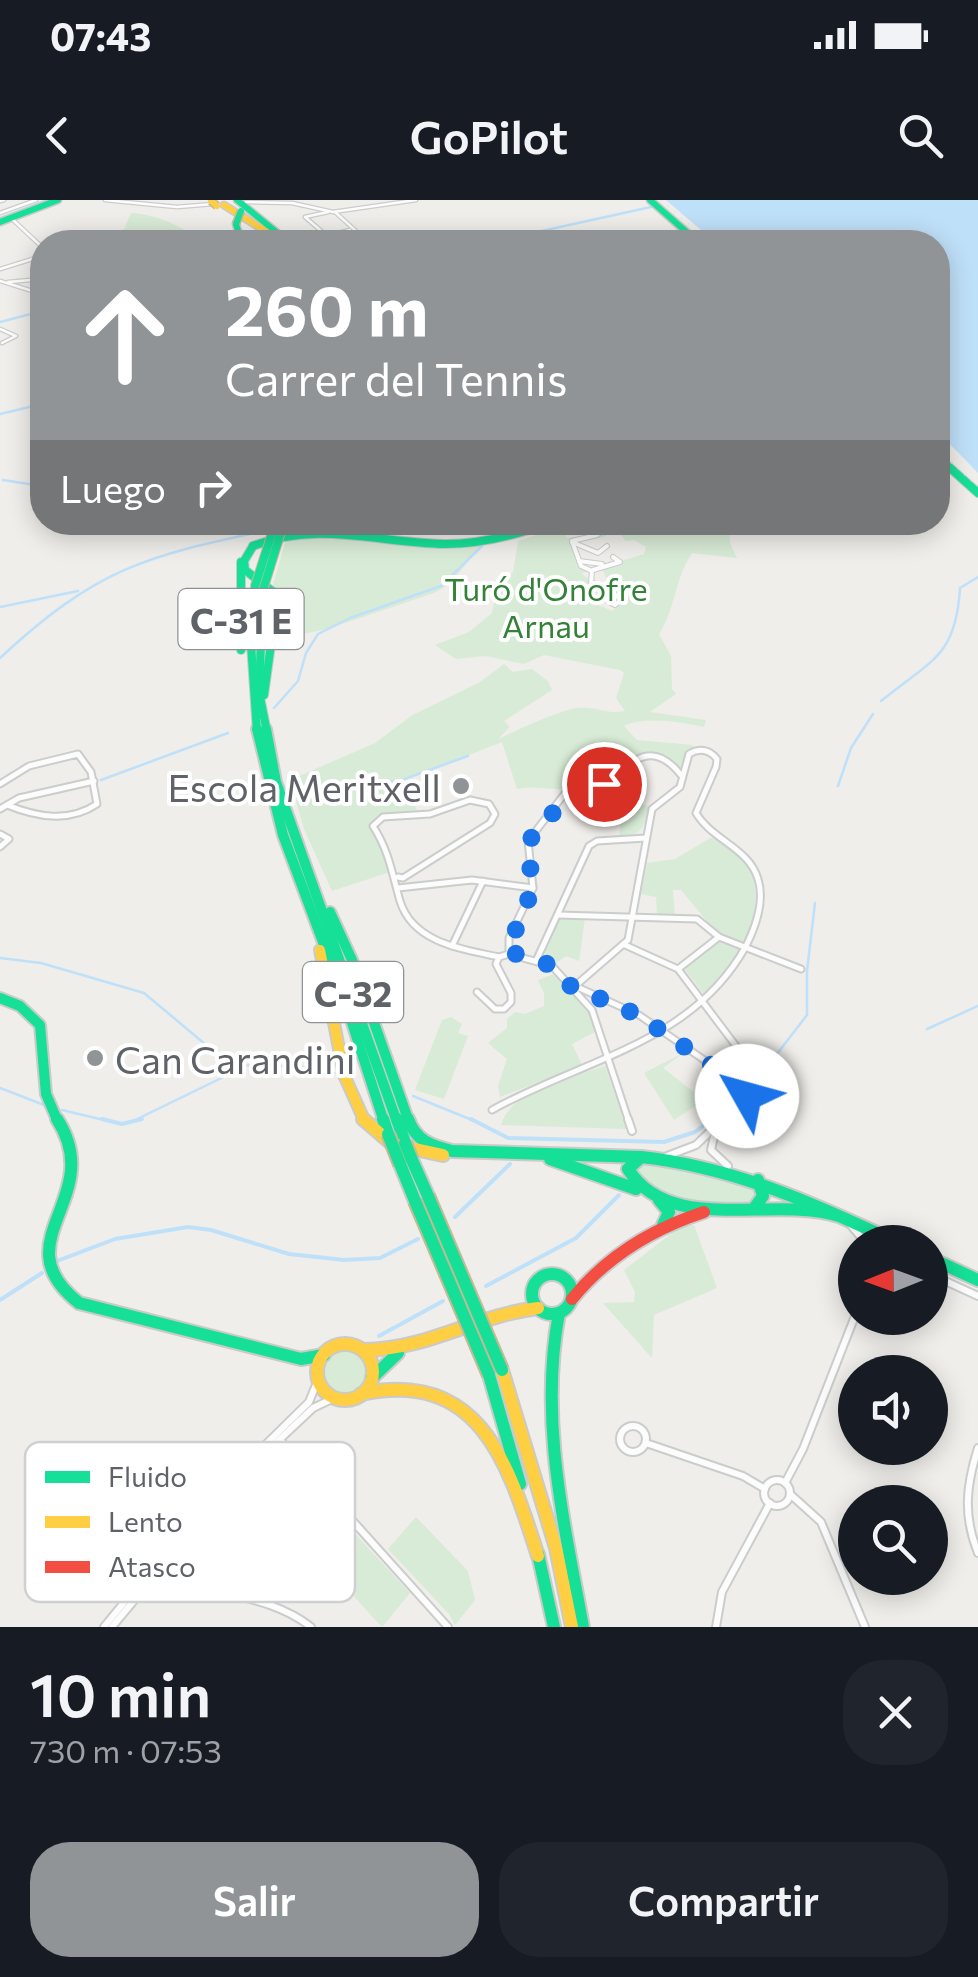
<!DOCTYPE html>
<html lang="es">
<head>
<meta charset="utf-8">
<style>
	:root { --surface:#171b24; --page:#20242c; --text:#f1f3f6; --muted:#9ea1a6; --accent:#919496 }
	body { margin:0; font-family:Commissioner,sans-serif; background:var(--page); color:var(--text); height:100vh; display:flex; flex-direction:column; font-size:38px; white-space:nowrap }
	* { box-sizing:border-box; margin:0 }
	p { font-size:32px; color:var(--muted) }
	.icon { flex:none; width:55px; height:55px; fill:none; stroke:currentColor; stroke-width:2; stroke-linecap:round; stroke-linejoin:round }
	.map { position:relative; height:1427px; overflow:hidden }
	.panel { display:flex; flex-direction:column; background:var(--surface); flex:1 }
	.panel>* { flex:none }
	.guide { position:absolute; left:30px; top:30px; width:920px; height:305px; border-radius:40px; box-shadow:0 5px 25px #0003; background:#919496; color:#fff; overflow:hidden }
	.needle { width:65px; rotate:269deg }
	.fabs { position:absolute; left:838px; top:1025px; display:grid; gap:20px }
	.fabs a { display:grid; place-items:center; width:110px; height:110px; border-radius:50%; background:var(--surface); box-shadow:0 5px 25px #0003; font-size:50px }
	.pin { position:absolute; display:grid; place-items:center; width:85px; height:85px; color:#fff; margin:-42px; border:5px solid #fff; border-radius:50%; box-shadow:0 2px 10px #0007 }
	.me { position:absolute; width:110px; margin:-55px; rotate:308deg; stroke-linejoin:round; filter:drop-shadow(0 0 8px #0008) }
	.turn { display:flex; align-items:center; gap:35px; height:210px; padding:0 30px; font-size:45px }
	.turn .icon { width:130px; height:130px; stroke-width:2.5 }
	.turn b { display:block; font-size:70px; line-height:85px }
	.then { display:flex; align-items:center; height:95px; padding:0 30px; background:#0003; gap:20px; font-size:38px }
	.round { display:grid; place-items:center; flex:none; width:105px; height:105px; border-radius:40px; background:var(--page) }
	.summary { display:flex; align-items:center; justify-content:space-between; height:170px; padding:0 30px }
	h1 { font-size:60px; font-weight:600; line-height:75px }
	.button { display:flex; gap:20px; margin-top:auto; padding:20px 30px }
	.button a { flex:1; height:115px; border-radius:40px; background:var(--accent); color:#fff; font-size:40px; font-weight:600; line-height:115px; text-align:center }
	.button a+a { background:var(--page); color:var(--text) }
	.status { display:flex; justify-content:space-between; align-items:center; height:70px; padding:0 50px; background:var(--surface); direction:ltr }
	.status svg { height:28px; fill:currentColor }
	header { display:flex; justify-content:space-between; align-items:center; height:130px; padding:0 30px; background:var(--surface); font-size:45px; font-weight:600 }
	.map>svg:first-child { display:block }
	.green { fill:#d8ebd6 }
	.water { fill:#bfe0f9 }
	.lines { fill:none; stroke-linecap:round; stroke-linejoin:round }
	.stream-far1 { stroke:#bfe0f9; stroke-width:2.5 }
	.stream { stroke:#bfe0f9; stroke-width:4 }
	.street-far3-casing { stroke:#cbcccc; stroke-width:5 }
	.street-far2-casing { stroke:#cbcccc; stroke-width:6 }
	.street-far1-casing { stroke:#cbcccc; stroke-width:9 }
	.street-casing { stroke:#cbcccc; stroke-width:10 }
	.fast-far3-casing { stroke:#cacacb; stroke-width:9 }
	.fast-far2-casing { stroke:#cacacb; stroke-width:10 }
	.fast-far1-casing { stroke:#cacacb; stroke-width:14 }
	.fast-casing { stroke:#cacacb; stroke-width:16 }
	.slow-far2-casing { stroke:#cacacb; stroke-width:9 }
	.slow-far1-casing { stroke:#cacacb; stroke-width:14 }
	.slow-casing { stroke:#cacacb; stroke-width:16 }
	.jam-casing { stroke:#cacacb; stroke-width:16 }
	.street-far3 { stroke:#fdfcfc; stroke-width:2.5 }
	.street-far2 { stroke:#fdfcfc; stroke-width:4 }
	.street-far1 { stroke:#fdfcfc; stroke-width:5 }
	.street { stroke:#fdfcfc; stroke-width:6 }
	.fast-far3 { stroke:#16e098; stroke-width:6 }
	.fast-far2 { stroke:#16e098; stroke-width:8 }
	.fast-far1 { stroke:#16e098; stroke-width:10 }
	.fast { stroke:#16e098; stroke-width:12 }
	.slow-far2 { stroke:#ffcf43; stroke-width:6 }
	.slow-far1 { stroke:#ffcf43; stroke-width:10 }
	.slow { stroke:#ffcf43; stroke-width:12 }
	.jam { stroke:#f24e42; stroke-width:12 }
	.rail { stroke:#e4e4e4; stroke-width:2.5; stroke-dasharray:1 8; stroke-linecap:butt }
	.fast-bridge-far2-casing { stroke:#c8b996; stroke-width:9; stroke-linecap:butt }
	.fast-bridge-far1-casing { stroke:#c8b996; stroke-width:10; stroke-linecap:butt }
	.fast-bridge-casing { stroke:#c8b996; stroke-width:16; stroke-linecap:butt }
	.slow-bridge-casing { stroke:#c8b996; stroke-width:9; stroke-linecap:butt }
	.fast-bridge-far2 { stroke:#16e098; stroke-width:6 }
	.fast-bridge-far1 { stroke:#16e098; stroke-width:8 }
	.fast-bridge { stroke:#16e098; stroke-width:12 }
	.slow-bridge { stroke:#ffcf43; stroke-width:6 }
	.route { stroke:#1a73e8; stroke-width:18; stroke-dasharray:0 32.4 }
	.poi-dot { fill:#919496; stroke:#fff; stroke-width:4 }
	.labels { text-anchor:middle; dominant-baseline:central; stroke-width:8; stroke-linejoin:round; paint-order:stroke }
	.far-park-label { font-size:32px; fill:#348238; stroke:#fff }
	.shield { fill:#fff; stroke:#8f9295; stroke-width:2.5 }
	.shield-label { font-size:35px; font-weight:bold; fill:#5f6368 }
	.poi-label { font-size:38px; fill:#5f6368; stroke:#fff; text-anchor:end }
	.key { fill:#fff; stroke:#cfd0d2; stroke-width:2.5 }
	.key-label { font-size:28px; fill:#5f6368 }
</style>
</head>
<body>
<div class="status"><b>07:43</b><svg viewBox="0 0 49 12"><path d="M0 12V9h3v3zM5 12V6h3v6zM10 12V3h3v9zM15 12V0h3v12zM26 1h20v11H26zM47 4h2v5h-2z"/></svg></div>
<header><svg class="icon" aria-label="back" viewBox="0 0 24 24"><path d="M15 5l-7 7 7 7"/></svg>GoPilot<svg class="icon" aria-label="search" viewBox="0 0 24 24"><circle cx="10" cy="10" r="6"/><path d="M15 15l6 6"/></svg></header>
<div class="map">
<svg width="978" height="1427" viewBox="0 0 978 1427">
	<rect width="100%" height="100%" fill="#efeeea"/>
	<g class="green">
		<path d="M 131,13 C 149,14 167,20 183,29 L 188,42 L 94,42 L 124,29 Z"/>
		<path d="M 604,323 L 728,323 L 730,343 L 737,358 L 692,353 C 675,378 675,410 659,434 L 671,456 L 672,489 L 676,494 L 650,512 L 706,520 L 704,527 C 681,522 645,516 624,526 L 637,540 L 692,545 L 694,548 L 685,554 L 681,567 C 625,536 629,577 589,588 C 566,594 541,584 517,589 L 502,542 L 405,580 L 418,613 L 382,613 L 369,627 L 383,644 L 393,671 L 332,691 L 304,629 L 290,580 L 375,543 L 411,516 L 480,482 L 504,464 L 513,472 L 532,469 L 548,481 L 552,490 L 504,521 L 510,527 L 498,539 C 515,531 562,509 578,508 C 595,506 609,515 625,511 L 616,498 L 624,473 L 620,470 L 544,455 L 524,464 L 486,456 L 456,459 L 435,445 L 469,432 L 492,413 L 497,388 L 513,372 L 518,341 L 561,327 L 567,338 L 596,334 L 569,339 L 579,366 L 586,372 L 581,373 L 595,385 L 589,384 L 588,389 L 605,388 L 613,395 L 611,398 L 619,402 L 602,396 L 592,398 L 593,403 L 612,411 L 625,399 L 611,388 L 601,367 L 644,354 L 646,347 L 634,340 L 626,341 L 615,329 L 604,337 L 578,341 L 609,330 L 612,327 Z"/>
		<polygon points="319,335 437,348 481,345 450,384 434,393 327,429 278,439 288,403 273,385 287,336"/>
		<path d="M 607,591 L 650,607 C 643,628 643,635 619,637 L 620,624 L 611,611 L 590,608 Z"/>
		<path d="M 714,636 C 761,655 764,703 744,744 L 715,731 L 681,690 L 673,690 L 675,716 L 657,715 L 656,697 L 641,694 L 647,663 L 675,659 Z"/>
		<polygon points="560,717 585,718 579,761 566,756 555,764 545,753"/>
		<polygon points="719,742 741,750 730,769 705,796 685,769"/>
		<polygon points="554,774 588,812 597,831 572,844 582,865 500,897 498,886 507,859 488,843 507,828 507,819 515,812 525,814 544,806 544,793 538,780"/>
		<polygon points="451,817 462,824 458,833 468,836 444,899 415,890 442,820"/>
		<polygon points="683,853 663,868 704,900 674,920 644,873"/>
		<path d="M 605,866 L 627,929 L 501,925 C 513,887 571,878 605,866 Z"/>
		<path d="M 642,960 L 748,977 L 760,990 L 754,1004 C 705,1006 664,1011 630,970 Z"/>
		<polygon points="694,1025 717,1088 654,1115 652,1158 603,1103 634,1102 635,1092 624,1070 680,1027"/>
		<circle cx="345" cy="1172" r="23"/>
		<polygon points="416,1317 468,1371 475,1400 455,1425 449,1414 388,1349"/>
		<polygon points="345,1323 410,1393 382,1427 322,1362"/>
	</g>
	<polygon class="water" points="666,0 978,0 978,273 938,232 938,42 715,42"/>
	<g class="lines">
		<g class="stream-far1">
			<polyline points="0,18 47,0"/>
			<polyline points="519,36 651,7"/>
			<polyline points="0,122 42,111"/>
			<polyline points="0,214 42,204"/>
			<polyline points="3,280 42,286"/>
			<path d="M 287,326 C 374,318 450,350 538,322"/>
			<polyline points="0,407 78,391"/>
			<path d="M 0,458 C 96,369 144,356 269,330"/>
			<path d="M 881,501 C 931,460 956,457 960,388 L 978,377"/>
			<polyline points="274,508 298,481 306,453 318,434 350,418 441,386 482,346"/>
			<polyline points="101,580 228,533"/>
			<polyline points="838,586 851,548 873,514"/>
			<polyline points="317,590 362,582 399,581 468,556"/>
			<polyline points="0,758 41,763 144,793 230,865 294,866 335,873"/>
			<polyline points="927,829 978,806"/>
			<polyline points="770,863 807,815 807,771 815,703"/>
			<polyline points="0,888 44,905"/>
			<polyline points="413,896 477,922"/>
			<polyline points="62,910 112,922"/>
			<polyline points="131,922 240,869"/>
			<polyline points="708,922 729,906"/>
		</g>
		<g class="stream">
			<polyline points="102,919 122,924 142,919"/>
			<polyline points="471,919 508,938 664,942 695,932 712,919"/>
			<polyline points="455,1017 510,964"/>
			<polyline points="57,1061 115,1039 188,1027 211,1030 289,1054 344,1060 380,1058 418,1039"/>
			<polyline points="486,1086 576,1038 619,995"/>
			<polyline points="0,1100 42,1073"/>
			<polyline points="379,1136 443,1101"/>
		</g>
		<defs>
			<g id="street-far3">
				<polyline points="105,0 177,7 213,4"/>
				<polyline points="0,1 4,0"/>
				<polyline points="246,2 292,3 333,12 416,0"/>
				<polyline points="328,12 305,17 334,42"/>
				<polyline points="335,12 368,42"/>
				<polyline points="0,13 36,0"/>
				<polyline points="11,18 42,47"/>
				<polyline points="326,36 350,30"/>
				<polyline points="0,69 42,56"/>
				<polyline points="0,81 42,94"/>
				<polyline points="8,82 42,79"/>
				<polyline points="0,129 16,136 2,143"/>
			</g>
			<g id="street-far2">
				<polyline points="553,322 604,329 597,335 572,341 581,366 592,371"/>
				<polyline points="572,342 598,353 607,346"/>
				<polyline points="579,361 602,364"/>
				<polyline points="593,370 620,362 613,357"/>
				<polyline points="592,371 591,382 609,389 621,400 615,405 602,398 597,401"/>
			</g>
			<g id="street-far1">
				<path d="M 0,584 L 29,566 L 78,554 L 91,572 L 97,604 C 69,623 37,617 7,605"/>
				<polyline points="0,609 19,598 94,581"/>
				<polyline points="0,634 9,639 0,647"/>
				<path d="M 398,677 L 403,678 L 490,623 L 495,614 L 489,604 L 470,600 L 430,614 L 383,617 L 373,626 C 389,651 392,673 400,701 C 413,743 462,749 499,757"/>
				<polyline points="398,688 472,680 533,688"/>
				<polyline points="558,715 697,719 719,737 801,769"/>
				<polyline points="625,745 678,769 754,870"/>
				<polyline points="452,746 483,681"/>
				<polyline points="509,754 552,766 592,810 629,922"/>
				<polyline points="536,761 589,646 597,641 646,638"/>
				<polyline points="678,769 719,737"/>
				<polyline points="575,786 639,815 736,882"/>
				<path d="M 477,792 L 495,809 L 504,809 L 511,802 L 511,793 L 496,764 L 499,757 L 509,754 L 509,738 L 533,688 L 528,641 L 566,592 C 577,591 588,592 598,587 C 626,572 647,532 681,575"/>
				<circle cx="752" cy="883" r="14"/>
				<path d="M 492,910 C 583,859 692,844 746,746 C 756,726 765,701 758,679 C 749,648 712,640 696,613 L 716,567 L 717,559 C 709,549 699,548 689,554 L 680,587 L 652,609 L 628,740 L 575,786"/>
				<polyline points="720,922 747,896"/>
			</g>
			<g id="street">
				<polyline points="628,919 632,931"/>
				<polyline points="715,932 711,950 728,966"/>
				<polyline points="667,956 696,945 723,919"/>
				<polyline points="849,1023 865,1042"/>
				<polyline points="930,1074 978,1096"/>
				<circle cx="633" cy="1239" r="13"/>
				<polyline points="280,1240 448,1427"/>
				<polyline points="646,1243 743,1276 765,1289"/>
				<path d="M 978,1248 C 966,1286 963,1316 978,1353"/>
				<circle cx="777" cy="1293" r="13"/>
				<polyline points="785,1283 803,1249 855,1116"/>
				<polyline points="790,1294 821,1322 865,1427"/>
				<path d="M 154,1366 C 203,1398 264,1390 311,1427"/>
				<polyline points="104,1427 204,1305 309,1202 318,1180"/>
				<polyline points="112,1427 225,1291 313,1208 332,1199"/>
				<polyline points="716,1427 722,1392 770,1303"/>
			</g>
			<g id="fast-far3">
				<polyline points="237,0 280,35"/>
				<polyline points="650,0 698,42"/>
				<polyline points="0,22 58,0"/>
				<polyline points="236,24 239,34 254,42"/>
			</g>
			<g id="fast-far2">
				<polyline points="938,257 978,293"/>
				<path d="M 253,346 C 318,320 378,343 445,344 C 482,344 517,335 551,322"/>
				<polyline points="253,346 244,361 245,370 272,391 277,401 264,495"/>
				<polyline points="241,362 241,450"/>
				<polyline points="255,386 251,444 257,532"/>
				<polyline points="263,390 259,492 267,532"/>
			</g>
			<g id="fast-far1">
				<polyline points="257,529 283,635 345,801 384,922"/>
				<polyline points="266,529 276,582 397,922"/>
				<polyline points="330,712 352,760 409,922"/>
				<polyline points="0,798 20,806 40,825 46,894 58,922"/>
			</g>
			<g id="fast">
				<path d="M 57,919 C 108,998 0,1041 79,1103 L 301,1159 L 324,1155"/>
				<polyline points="383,919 388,934"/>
				<polyline points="397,919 405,943"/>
				<path d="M 408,919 C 416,941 431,946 452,951 L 641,957"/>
				<polyline points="550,959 636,989"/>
				<polyline points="412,960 428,996"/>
				<polyline points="400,964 415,1001"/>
				<polyline points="659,1000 669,1012 663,1025"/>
				<polyline points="755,1007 763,996 758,980"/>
				<path d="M 839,1016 C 772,995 670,1036 628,969 L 641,957 C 733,967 813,1003 896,1042"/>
				<polyline points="930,1058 978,1080"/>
				<circle cx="552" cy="1094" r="20"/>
				<path d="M 559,1113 C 539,1219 564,1322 583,1427"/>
				<polyline points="489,1175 520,1284"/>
				<polyline points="372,1178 398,1153"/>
				<polyline points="538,1354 554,1427"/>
			</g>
			<polyline id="slow-far2" points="224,5 283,42"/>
			<polyline id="slow-far1" points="320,750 344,875 365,922"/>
			<g id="slow">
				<polyline points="363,919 392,944 443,955"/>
				<circle cx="345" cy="1172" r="28"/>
				<path d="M 364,1150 C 426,1150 477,1115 538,1108"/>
				<polyline points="502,1170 556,1348 572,1427"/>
				<path d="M 361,1194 C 481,1168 509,1266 538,1356"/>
			</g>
			<path id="jam" d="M 572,1099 C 607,1056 652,1029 704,1012"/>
		</defs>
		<use href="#street-far3" class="street-far3-casing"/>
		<use href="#street-far2" class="street-far2-casing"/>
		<use href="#street-far1" class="street-far1-casing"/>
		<use href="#street" class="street-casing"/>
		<use href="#fast-far3" class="fast-far3-casing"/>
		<use href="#fast-far2" class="fast-far2-casing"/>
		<use href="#fast-far1" class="fast-far1-casing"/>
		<use href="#fast" class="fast-casing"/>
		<use href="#slow-far2" class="slow-far2-casing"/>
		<use href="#slow-far1" class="slow-far1-casing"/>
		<use href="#slow" class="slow-casing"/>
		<use href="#jam" class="jam-casing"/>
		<use href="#street-far3" class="street-far3"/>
		<use href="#street-far2" class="street-far2"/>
		<use href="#street-far1" class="street-far1"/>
		<use href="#street" class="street"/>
		<use href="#fast-far3" class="fast-far3"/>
		<use href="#fast-far2" class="fast-far2"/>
		<use href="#fast-far1" class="fast-far1"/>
		<use href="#fast" class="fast"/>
		<use href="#slow-far2" class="slow-far2"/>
		<use href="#slow-far1" class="slow-far1"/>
		<use href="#slow" class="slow"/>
		<use href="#jam" class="jam"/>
		<g class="rail">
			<polyline points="661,0 708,42"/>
			<polyline points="938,250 978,286"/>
		</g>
		<defs>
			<polyline id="fast-bridge-far2" points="236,24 241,11"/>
			<g id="fast-bridge-far1">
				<polyline points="255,386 275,324"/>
				<polyline points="263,390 284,322"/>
			</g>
			<g id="fast-bridge">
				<polyline points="388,934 400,964"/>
				<polyline points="405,943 412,960"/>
				<polyline points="428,996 502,1170"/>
				<polyline points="415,1001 489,1175"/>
			</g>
			<polyline id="slow-bridge" points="211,1 217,6"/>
		</defs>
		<use href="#fast-bridge-far2" class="fast-bridge-far2-casing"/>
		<use href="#fast-bridge-far1" class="fast-bridge-far1-casing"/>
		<use href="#fast-bridge" class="fast-bridge-casing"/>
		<use href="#slow-bridge" class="slow-bridge-casing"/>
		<use href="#fast-bridge-far2" class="fast-bridge-far2"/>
		<use href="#fast-bridge-far1" class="fast-bridge-far1"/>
		<use href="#fast-bridge" class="fast-bridge"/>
		<use href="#slow-bridge" class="slow-bridge"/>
	</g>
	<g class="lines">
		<polyline class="route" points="604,584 588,591 566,592 558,607 527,643 533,688 507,751 547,764 569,785 638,815 736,882 747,896"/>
	</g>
	<g class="poi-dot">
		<circle cx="461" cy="586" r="10"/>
		<circle cx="95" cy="858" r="10"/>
	</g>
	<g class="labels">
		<g class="far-park-label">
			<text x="546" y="388">Turó d'Onofre<tspan x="546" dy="37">Arnau</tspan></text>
		</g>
		<g class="shield">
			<rect x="178.5" y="389" width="125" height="60" rx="8"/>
			<rect x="303" y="762" width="100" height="60" rx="8"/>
		</g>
		<g class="shield-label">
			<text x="241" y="419">C-31 E</text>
			<text x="353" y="792">C-32</text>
		</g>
		<g class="poi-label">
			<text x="441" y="586">Escola Meritxell</text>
			<text x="115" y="858" text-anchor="start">Can Carandini</text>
		</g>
	</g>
	<rect x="25" y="1242" width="330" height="160" rx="15" class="key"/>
	<rect x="45" y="1271" width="45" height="12" fill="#16e098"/>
	<rect x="45" y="1316" width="45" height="12" fill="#ffcf43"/>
	<rect x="45" y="1361" width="45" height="12" fill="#f24e42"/>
	<g class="key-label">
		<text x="108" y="1287">Fluido</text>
		<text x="108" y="1332">Lento</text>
		<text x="108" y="1377">Atasco</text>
	</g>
</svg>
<div class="fabs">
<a><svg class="needle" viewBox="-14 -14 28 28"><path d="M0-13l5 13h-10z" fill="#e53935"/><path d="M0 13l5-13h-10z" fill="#9ea1a6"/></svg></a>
<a><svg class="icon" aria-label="sound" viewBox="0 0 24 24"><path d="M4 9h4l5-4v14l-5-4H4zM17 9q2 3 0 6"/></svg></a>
<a><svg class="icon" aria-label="search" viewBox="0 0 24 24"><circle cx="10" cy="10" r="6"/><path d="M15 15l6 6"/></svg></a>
</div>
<div class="pin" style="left:604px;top:584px;background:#d93025"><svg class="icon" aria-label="arrive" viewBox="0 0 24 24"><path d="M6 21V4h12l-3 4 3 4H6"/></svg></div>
<svg class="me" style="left:747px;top:896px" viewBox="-20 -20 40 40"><circle r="19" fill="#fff"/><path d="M0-13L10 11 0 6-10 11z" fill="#1a73e8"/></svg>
<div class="guide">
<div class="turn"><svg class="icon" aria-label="ahead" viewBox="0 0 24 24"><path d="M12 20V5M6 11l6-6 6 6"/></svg><div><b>260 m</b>Carrer del Tennis</div></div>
<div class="then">Luego<svg class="icon" aria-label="right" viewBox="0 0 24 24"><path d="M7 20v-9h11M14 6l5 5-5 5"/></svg></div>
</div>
</div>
<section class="panel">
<div class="summary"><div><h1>10 min</h1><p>730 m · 07:53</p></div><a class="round"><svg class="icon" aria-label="close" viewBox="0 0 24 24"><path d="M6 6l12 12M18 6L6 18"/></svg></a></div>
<div class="button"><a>Salir</a><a>Compartir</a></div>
</section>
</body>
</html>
